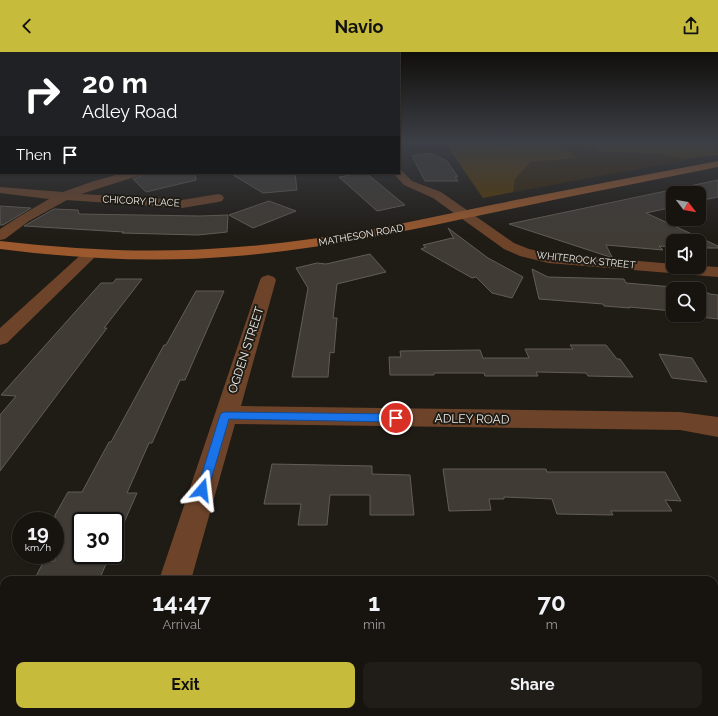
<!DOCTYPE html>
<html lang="en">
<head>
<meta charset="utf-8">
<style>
	:root { --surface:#171410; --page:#201d19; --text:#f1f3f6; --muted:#9e9e9f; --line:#363330; --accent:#c7bb3c }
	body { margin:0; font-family:Raleway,sans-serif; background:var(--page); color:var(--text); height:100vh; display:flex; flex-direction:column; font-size:15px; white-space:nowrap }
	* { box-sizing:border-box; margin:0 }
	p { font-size:13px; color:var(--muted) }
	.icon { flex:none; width:22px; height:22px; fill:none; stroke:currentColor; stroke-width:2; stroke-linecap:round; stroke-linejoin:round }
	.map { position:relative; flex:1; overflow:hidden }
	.side { position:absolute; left:0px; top:524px; width:718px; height:140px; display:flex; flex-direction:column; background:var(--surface); border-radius:12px 12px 0 0; box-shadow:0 1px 3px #0004,0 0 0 1px var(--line) }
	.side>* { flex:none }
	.guide { position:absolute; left:0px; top:0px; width:400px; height:122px; box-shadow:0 1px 3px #0004,0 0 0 1px var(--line); background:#202124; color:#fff; overflow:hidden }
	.needle { width:26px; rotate:121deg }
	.buttons { position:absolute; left:666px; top:134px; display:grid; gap:8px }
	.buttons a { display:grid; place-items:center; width:40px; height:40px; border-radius:8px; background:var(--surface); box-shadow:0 1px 3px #0004,0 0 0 1px var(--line); font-size:20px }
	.speed { position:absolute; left:12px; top:460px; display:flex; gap:8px; font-size:20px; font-weight:700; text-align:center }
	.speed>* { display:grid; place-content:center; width:52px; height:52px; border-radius:50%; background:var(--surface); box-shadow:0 1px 3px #0004,0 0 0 1px var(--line); line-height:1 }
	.speed small { font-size:10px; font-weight:400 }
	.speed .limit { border:2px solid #111; border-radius:6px; background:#fff; color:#111 }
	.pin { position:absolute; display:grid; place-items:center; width:34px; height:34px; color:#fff; margin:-17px; border:2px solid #fff; border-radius:50%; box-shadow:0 1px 4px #0007 }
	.me { position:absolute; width:44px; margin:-22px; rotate:17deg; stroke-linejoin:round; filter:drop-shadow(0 0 3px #0008) }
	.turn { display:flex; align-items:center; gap:14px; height:84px; padding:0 16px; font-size:18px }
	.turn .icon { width:52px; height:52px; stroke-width:2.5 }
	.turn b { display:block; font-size:28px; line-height:34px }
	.then { display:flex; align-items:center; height:38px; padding:0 16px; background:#0003; gap:8px; font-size:15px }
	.eta { display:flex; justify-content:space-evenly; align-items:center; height:68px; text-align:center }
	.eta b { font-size:24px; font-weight:700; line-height:28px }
	.primary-button { display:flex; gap:8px; margin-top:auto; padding:8px 16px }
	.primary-button a { flex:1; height:46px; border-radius:8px; background:var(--accent); color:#111; font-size:16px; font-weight:700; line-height:46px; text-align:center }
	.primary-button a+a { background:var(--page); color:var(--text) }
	header { display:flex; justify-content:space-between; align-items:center; height:52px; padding:0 16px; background:var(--accent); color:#111; font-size:18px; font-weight:700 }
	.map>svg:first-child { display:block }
	.green { fill:#36250a }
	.forest { fill:#573a05 }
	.building { fill:#403b35; stroke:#625d56 }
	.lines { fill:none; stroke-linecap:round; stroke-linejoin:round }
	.street { fill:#6d442a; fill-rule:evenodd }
	.secondary { fill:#9b592d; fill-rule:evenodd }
	.route { fill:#1a73e8; stroke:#114b97 }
	.labels { text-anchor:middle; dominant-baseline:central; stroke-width:4; stroke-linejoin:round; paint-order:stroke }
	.far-street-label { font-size:10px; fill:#f0ede9; stroke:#1f1b15 }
	.street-label { font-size:12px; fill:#f0ede9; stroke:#1f1b15 }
</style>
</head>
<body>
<header><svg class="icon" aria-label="back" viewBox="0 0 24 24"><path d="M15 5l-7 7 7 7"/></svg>Navio<svg class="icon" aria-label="share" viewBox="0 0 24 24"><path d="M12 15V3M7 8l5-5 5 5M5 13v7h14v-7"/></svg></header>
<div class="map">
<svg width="718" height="664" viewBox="0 0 718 664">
	<rect width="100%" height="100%" fill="#1f1b15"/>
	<polygon class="green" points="445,91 717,91 718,102 483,146"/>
	<g class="forest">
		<polygon points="445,91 548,91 570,99 576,106 530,110 515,127 513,140 483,146"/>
		<polygon points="584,91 717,91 718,103 686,106 653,101 598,100 585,94"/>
	</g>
	<g class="building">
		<polygon points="430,101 447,109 458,125 455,125 458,129 425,129 412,104"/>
		<polygon points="143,121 195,121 196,128 146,140 133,127 141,124"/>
		<polygon points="230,121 295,121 297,138 263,141"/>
		<polygon points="361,121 366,121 405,153 377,159 339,125"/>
		<polygon points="718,128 718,145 699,149 699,141 673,141 673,155 646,161 718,194 718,196 699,196 699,189 673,189 673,195 659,194 663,198 606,193 612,205 610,205 509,172"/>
		<polygon points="269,149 296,159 253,176 229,163"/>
		<polygon points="0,154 31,156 3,173 0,173"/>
		<polygon points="54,157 78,158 79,162 200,164 228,163 227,180 198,183 122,181 124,180 24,174"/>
		<polygon points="448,176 488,206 523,225 512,246 492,241 476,225 472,226 421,197 426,195 423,193 452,186 454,187"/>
		<polygon points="370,202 386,220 337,232 333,266 337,266 334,301 330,300 328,325 292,325 308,236 296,216 317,211 326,212"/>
		<polygon points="532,217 548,225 624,227 626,231 697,237 673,237 673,259 629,255 630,256 604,254 603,252 539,247"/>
		<polygon points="116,227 142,227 104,276 107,276 0,419 0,363 16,344 1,343 101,231 113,231"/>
		<polygon points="699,237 710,242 718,243 718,267 700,265 699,263"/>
		<polygon points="196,239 224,239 185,328 180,328 152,391 149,391 127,441 137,441 115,491 115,469 81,469 81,503 110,503 99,528 34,528 44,509 55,509 55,463 68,440 82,440 109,390 111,390 164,293 166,293"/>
		<polygon points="570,293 606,293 617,307 620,307 633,325 588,324 586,321 536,320 538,324 485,324 484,321 434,321 434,323 390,323 389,305 401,305 400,299 480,298 483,306 529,306 525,297 573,297"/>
		<polygon points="659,302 692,306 707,330 672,326"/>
		<polygon points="272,412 372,414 372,422 410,423 414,463 370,463 370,443 330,443 327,473 298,473 301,452 264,452"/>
		<polygon points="443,417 546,417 547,420 665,420 681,449 665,448 672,459 611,459 613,463 557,462 552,447 504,445 504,447 489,447 491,458 449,459"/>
	</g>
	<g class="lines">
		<g class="street">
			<polygon points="399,118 402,119 412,129 441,140 514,191 529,197 548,201 673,212 673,215 699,215 699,214 718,215 718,225 548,211 520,204 504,197 433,146 404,133 393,121 399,121"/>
			<polygon points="123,121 142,121 141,123 81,142 182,148 218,142 222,143 224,146 222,149 218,150 182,156 67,148 29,169 5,187 0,188 0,177 20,164 49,147 0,141 0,135 63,140 91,130"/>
			<polygon points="90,197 95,199 98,202 95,205 7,291 0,293 0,276 85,199"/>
			<polygon points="268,223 274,225 276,228 241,354 680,360 718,365 718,385 680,378 235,372 191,528 159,528 260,228 262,225"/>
			<polygon points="114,660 154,660 153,664 113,664"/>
		</g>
		<path class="secondary" d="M 718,109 L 718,115 C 644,130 570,144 496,160 C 410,178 325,197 237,204 C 158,211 79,207 0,197 L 0,189 C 79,198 157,202 237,195 C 324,189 410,170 496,152 C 570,137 644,123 718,109 Z"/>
	</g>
	<linearGradient id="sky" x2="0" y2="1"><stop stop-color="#110f0c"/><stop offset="0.49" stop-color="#3c3f46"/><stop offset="1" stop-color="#3c3f46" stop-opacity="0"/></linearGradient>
	<rect width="718" height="184" fill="url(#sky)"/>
	<polygon class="route" points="225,360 396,362 399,363 401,366 399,368 396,370 229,367 208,438 206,442 202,443 198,442 197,438 220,363 222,361"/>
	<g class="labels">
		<g class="far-street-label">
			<text transform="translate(141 149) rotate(3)">CHICORY PLACE</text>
			<text transform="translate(361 183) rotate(-10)">MATHESON ROAD</text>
			<text transform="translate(586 208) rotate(6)">WHITEROCK STREET</text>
		</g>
		<g class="street-label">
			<text transform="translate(246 298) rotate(-72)">OGDEN STREET</text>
			<text transform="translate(472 367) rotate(1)">ADLEY ROAD</text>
		</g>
	</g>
</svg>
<div class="buttons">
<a><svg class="needle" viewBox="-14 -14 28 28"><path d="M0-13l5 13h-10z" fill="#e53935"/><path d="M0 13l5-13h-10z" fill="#9e9e9f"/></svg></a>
<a><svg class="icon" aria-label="sound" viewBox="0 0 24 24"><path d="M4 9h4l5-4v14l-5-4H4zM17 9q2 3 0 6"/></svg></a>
<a><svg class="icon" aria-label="search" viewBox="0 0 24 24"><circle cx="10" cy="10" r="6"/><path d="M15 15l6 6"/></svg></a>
</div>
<div class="speed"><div>19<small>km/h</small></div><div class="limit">30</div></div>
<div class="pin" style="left:396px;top:366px;background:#d93025"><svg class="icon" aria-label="arrive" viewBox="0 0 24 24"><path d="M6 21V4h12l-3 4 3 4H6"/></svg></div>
<svg class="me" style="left:202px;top:438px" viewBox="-20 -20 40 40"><path d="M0-17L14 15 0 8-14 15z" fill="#1a73e8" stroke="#fff" stroke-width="4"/></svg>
<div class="guide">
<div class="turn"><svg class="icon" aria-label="right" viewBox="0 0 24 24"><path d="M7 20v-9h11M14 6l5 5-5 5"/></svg><div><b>20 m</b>Adley Road</div></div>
<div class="then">Then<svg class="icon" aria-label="arrive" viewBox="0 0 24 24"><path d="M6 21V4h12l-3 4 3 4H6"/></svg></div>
</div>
<section class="side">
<div class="eta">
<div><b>14:47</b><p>Arrival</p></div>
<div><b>1</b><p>min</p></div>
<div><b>70</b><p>m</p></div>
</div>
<div class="primary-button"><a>Exit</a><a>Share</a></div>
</section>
</div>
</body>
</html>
